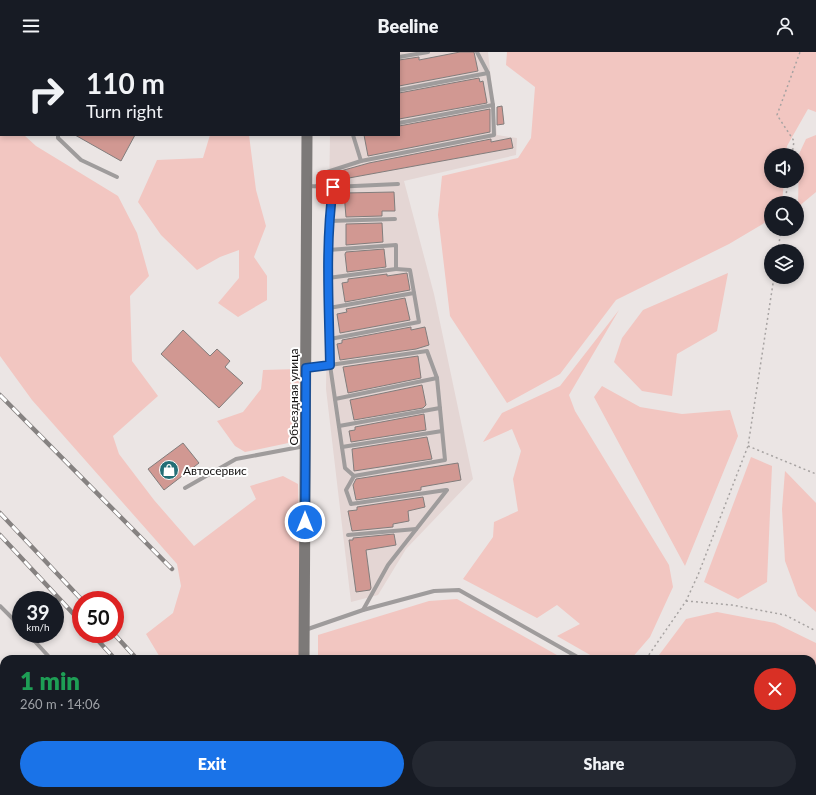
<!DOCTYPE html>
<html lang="en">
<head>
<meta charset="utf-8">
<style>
	:root { --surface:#171b24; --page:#242831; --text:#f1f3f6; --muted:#9ea1a6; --accent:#1a73e8 }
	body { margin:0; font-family:Lato,sans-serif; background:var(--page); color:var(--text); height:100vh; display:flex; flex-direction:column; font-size:15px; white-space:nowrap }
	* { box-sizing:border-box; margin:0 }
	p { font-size:13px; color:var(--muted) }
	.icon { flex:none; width:22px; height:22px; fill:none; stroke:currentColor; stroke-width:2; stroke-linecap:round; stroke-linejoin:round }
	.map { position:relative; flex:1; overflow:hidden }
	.side { position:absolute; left:0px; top:603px; width:816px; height:140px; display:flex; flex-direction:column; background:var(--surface); border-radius:12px 12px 0 0; box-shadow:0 2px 6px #0003 }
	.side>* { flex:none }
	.hud { position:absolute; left:0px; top:0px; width:400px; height:84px; box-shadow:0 2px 6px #0003; background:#171b24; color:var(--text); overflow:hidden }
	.buttons { position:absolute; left:764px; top:96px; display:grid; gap:8px }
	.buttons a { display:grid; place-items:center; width:40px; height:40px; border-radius:50%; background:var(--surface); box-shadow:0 2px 6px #0003; font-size:20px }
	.speed { position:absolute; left:12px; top:539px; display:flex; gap:8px; font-size:20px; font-weight:700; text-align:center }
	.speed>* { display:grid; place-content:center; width:52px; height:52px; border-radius:50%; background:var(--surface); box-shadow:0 2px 6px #0003; line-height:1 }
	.speed small { font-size:10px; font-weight:400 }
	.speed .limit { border:6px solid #d22; background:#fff; color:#111 }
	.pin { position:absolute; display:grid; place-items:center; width:34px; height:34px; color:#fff; margin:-17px; border-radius:8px; box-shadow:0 2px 6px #0006 }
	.me { position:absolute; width:44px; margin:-22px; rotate:0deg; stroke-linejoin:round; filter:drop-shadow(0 0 3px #0008) }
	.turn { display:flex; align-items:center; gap:14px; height:84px; padding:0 20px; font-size:18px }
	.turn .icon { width:52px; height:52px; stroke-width:2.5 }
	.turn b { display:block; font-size:28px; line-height:34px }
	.round { display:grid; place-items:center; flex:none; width:42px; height:42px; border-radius:21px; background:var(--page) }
	.headline { display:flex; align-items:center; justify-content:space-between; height:68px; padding:0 20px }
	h1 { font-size:24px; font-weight:800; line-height:30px; color:#1e9e55 }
	.action { display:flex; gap:8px; margin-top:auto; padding:8px 20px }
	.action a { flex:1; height:46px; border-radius:24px; background:var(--accent); color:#fff; font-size:16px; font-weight:800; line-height:46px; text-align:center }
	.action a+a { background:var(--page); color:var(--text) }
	header { display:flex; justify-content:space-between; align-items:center; height:52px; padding:0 20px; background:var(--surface); font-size:18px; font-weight:800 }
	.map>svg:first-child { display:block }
	.built { fill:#e4d6d4 }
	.green { fill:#f2c6c1 }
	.building { fill:#d19892; stroke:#827d7c }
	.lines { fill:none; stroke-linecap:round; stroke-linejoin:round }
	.path { stroke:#a7a3a2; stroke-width:1.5; stroke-dasharray:2 3; stroke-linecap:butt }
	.lane { stroke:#9f9c9c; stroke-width:4 }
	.secondary { stroke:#7c7978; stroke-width:11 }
	.rail-casing { stroke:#868281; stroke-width:4.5 }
	.rail { stroke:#fff; stroke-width:3; stroke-dasharray:9; stroke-linecap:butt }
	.route-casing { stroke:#114b97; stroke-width:10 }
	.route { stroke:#1a73e8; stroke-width:7 }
	.labels { text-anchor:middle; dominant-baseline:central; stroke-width:4; stroke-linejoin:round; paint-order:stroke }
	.street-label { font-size:12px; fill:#131111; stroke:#fff }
	.poi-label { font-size:12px; fill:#131111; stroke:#fff; text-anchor:start }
</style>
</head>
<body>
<header><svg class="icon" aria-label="menu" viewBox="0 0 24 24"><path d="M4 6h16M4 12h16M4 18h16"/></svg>Beeline<svg class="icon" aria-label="person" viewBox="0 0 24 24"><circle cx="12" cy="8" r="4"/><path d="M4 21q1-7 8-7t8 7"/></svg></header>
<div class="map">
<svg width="816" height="743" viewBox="0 0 816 743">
	<rect width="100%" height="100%" fill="#ebe5e4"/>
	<g class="built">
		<polygon points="331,0 488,0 497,83 517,86 516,103 404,129 434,242 473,427 406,497 378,543 351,550 326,337 330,83 399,83 399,1"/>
		<polygon points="4,678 4,739 174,739 176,743 0,743 0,681"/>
	</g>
	<g class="green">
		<polygon points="0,0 30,0 1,1 1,83 24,83 36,94 118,144 137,181 149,224 130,244 132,309 158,344 113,384 119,402 154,448 194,494 256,447 250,434 283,424 298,432 300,508 299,607 161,607 146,582 173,561 181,534 177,512 32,348 0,304"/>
		<polygon points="507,0 816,0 816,60 808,57 787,94 786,103 771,103 771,129 784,129 782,151 771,151 771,167 729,192 616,248 560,322 507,351 450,264 438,163 442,124 518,106 531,86 535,35 506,13"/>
		<polygon points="210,83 249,83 256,138 266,174 254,205 267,224 267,248 238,265 218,251 239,226 239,198 220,205 197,218 161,183 138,150 157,108 203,106"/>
		<polygon points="816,83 816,140 798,155 799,102 806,87"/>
		<polygon points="728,221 717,279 677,302 672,344 642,339 614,310 622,286 643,258"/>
		<polygon points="619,258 569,343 575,359 669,513 673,535 650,585 631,607 611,607 592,604 557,584 580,572 557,553 537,566 463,527 493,485 494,470 518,459 513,427 521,399 512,377 483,390 502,361 560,334"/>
		<path d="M 298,317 C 299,341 304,368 293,390 L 245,400 L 235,394 L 217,369 L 243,360 L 261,337 L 263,318 Z"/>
		<polygon points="602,334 640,355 682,362 730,358 738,384 685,514 594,345"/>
		<polygon points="751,405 772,414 767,530 738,547 704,530"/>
		<polygon points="785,419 816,451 816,560 798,544 785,509 782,457"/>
		<polygon points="457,547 564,607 318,607 318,583 429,549"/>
		<polygon points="717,560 775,571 816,591 816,743 766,743 759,739 812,739 812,607 656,607 686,567"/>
		<polygon points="195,739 296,739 296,743 197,743"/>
		<polygon points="319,739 608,739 607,743 319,743"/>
		<polygon points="685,739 730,739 737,743 682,743"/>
	</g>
	<g class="building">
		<polygon points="460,0 474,0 478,19 399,34 399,8 419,5 419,8"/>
		<polygon points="479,26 480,30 483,29 487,51 399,67 399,41"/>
		<polygon points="502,54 504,72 497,73 497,55"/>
		<polygon points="490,57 490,80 368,104 364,83 399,83 399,74"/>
		<polygon points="75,83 135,83 121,109"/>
		<polygon points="511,86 513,96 338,128 337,120 369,111 491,87 491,90"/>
		<polygon points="394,140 395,159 382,159 382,164 346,165 344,141"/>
		<polygon points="382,171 383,190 346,193 346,172"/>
		<polygon points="384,197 386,215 347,220 345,202 346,200"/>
		<polygon points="407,221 410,238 345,250 342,231 348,230 348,227 387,222 387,224"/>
		<polygon points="405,246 410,268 340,281 337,262 347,260 346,257"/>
		<polygon points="411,275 411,278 425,275 429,293 416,297 340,308 337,292 342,291 342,288"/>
		<polygon points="183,278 210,304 217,297 230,309 225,315 243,331 219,356 161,302"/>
		<polygon points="418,304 421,326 348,341 343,315"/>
		<polygon points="422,333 426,353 423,356 354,368 350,348"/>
		<polygon points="424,362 426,378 351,390 349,379 355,378 355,375"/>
		<polygon points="427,385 432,407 354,419 352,397"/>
		<polygon points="183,391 199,411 164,438 148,417"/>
		<polygon points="458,411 461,428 421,435 421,438 356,448 353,433 356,427"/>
		<polygon points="423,445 425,455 408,459 409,469 393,472 393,475 352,479 348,459 357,458 357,455"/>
		<polygon points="394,482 396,493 366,498 371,536 370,538 356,540 349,488 353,488 353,486"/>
	</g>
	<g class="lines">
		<g class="path">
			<polyline points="792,103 794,89 777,63 800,0"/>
			<polyline points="785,151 788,129"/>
			<polyline points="778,199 781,177"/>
			<polyline points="748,394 816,422"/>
			<polyline points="686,549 732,553 785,563 816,579"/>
			<polyline points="646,607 686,549 698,523 748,394 774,225"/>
			<polyline points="744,739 751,743"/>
		</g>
		<g class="lane">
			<polyline points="165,0 167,1"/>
			<polyline points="477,0 488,21"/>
			<polyline points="34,1 35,0"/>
			<polyline points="92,1 92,0"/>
			<polyline points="399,5 428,0"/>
			<polyline points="399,38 488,21 493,53"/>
			<polyline points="58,83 58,86 81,108 117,125"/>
			<polyline points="353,83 361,109 494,83 493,53 399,71"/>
			<path d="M 307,134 L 333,135 C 326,194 329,253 330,313 L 427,299 L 437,326 L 335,347"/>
			<polyline points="317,134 324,121 361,109"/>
			<polyline points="333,135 398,132"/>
			<polyline points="329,169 395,167"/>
			<polyline points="328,226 396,217 396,193 328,198"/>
			<polyline points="329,256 414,241 410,218 396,217"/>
			<polyline points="330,287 419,270 414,241"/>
			<polyline points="307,316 330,313 345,416 354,424 445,408 437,326"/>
			<polyline points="339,374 440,356"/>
			<polyline points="342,395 442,379"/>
			<polyline points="354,424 346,438 351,452 446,438"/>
			<polyline points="185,436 236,407 305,394"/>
			<polyline points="348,483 416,477"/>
			<polyline points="0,554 21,575"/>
			<polyline points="363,558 388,513 447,438"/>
			<polyline points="305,578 363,558 434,539 459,538 581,607"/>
			<polyline points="28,582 51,607"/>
			<polyline points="77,739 79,743"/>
			<polyline points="152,743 173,739"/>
		</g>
		<g class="secondary">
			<polyline points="310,1 310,0"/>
			<polyline points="304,607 307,83"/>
			<polyline points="302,743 302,739"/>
		</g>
		<defs>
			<g id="rail">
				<polyline points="0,343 172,517"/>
				<polyline points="0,461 82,548"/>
				<polyline points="0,483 81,570"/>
				<polyline points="92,582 115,607"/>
				<polyline points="114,582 137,607"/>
			</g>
		</defs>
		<use href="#rail" class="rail-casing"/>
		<use href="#rail" class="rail"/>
	</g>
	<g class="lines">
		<defs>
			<path id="route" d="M 305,470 L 306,316 L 330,313 C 329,253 325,194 333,135"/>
		</defs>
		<use href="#route" class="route-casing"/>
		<use href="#route" class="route"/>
	</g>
	<defs>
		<symbol id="shop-disc" viewBox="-11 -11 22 22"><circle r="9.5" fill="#236e76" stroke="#fff"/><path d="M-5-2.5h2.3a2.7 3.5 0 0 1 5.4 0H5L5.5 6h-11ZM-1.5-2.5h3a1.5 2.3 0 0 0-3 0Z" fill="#fff"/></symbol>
	</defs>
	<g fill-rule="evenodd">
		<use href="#shop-disc" x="158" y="407" width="22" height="22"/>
	</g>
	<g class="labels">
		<g class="street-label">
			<text transform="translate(293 345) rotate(-90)">Объездная улица</text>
		</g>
		<g class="poi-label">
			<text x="183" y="418">Автосервис</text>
		</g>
	</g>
</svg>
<div class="buttons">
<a><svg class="icon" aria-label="sound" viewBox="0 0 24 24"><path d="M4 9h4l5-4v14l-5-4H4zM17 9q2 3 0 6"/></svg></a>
<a><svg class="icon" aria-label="search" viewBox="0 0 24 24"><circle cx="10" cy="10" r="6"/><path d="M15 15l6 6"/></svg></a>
<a><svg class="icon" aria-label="layers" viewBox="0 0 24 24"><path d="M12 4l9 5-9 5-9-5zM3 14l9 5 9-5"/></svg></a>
</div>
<div class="speed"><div>39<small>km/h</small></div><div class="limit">50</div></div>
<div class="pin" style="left:333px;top:135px;background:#d93025"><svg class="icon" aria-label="arrive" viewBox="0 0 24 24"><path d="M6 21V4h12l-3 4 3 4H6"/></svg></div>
<svg class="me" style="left:305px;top:470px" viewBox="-20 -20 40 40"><circle r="17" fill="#1a73e8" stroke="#fff" stroke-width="3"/><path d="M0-11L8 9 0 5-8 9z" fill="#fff"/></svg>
<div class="hud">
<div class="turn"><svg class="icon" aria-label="right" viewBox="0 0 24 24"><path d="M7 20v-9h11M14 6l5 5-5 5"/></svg><div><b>110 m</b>Turn right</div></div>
</div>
<section class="side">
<div class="headline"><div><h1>1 min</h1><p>260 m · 14:06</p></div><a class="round" style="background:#d93025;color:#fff"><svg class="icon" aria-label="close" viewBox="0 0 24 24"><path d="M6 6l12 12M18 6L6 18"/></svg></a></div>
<div class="action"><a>Exit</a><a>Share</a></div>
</section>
</div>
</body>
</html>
